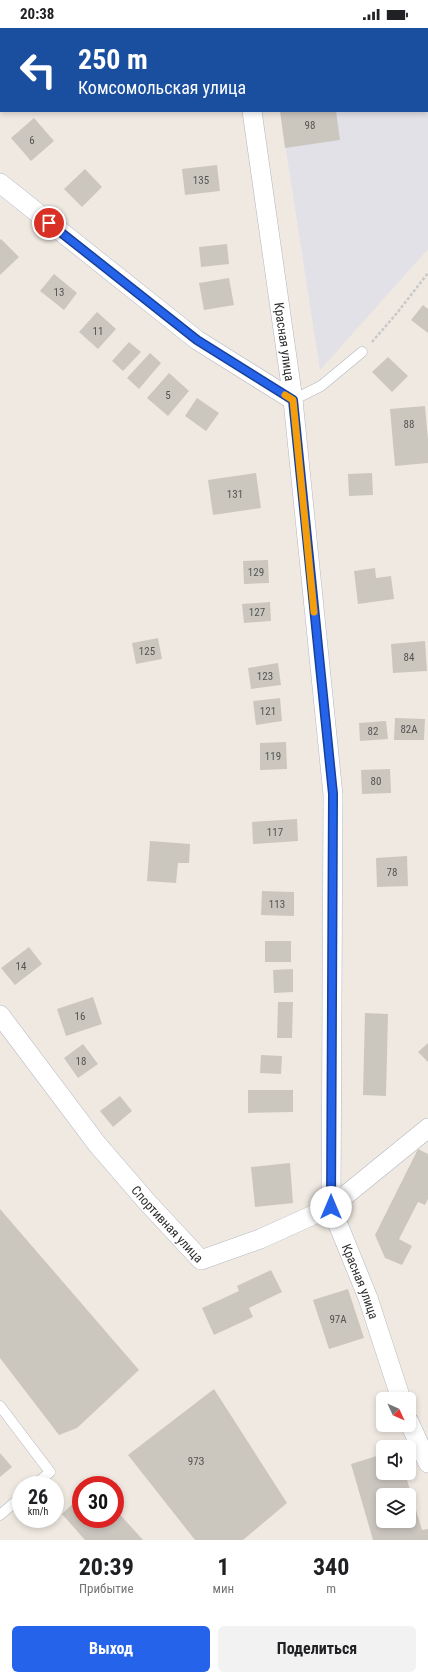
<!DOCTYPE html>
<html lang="ru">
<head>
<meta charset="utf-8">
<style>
	:root { --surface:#fff; --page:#f2f2f2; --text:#202124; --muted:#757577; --accent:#2563eb }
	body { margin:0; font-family:"Roboto Condensed",sans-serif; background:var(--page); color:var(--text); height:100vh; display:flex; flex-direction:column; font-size:15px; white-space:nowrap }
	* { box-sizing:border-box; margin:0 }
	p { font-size:13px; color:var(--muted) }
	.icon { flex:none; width:22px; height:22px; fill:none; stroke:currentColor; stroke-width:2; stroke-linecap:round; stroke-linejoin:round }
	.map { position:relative; height:1512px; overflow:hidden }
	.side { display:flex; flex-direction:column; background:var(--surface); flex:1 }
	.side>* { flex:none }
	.hud { position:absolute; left:0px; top:0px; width:428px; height:84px; box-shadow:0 2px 6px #0003; background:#1a4fa0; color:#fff; overflow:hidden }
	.needle { width:26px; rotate:134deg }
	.tools { position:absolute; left:376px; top:1364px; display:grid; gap:8px }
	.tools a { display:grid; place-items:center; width:40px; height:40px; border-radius:6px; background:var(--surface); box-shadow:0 2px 6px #0003; font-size:20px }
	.speed { position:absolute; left:12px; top:1448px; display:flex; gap:8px; font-size:20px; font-weight:700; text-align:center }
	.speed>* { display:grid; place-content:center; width:52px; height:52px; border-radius:50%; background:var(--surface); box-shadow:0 2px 6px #0003; line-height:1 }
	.speed small { font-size:10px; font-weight:400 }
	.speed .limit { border:6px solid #d22; background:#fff; color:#111 }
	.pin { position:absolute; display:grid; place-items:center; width:34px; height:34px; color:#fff; margin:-17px; border:2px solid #fff; border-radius:50%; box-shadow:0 1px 4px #0007 }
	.me { position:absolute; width:44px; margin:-22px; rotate:0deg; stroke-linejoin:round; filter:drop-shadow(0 0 3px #0008) }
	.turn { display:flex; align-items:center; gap:14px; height:84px; padding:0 12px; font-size:18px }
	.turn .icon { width:52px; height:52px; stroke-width:2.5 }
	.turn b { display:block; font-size:28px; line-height:34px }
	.eta { display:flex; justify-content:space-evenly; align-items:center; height:68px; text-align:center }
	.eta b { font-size:24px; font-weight:700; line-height:28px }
	.button { display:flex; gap:8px; margin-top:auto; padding:8px 12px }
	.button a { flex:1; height:46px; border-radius:6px; background:var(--accent); color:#fff; font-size:16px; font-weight:700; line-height:46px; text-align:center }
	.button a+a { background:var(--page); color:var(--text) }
	.status { display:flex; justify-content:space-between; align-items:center; height:28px; padding:0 20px; background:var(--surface); direction:ltr }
	.status svg { height:11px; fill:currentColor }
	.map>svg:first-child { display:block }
	.industrial { fill:#e3e1e8 }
	.building { fill:#cbc7bf; fill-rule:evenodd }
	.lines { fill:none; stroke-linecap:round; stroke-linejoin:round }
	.lane-casing { stroke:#b4b7c1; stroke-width:11 }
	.street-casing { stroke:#b4b7c1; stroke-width:20 }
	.path { stroke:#c9c9c9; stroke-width:2.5; stroke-dasharray:3 2; stroke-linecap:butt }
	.lane { stroke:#fff; stroke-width:10 }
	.street { stroke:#fff; stroke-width:19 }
	.route-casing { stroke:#184099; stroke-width:10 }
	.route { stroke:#2563eb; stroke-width:7 }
	.slow { stroke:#f59e0b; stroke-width:7 }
	.labels { text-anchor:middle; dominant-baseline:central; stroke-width:4; stroke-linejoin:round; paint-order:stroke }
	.number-label { font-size:11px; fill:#555452 }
	.street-label { font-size:13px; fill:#2e2e2e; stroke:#fff }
</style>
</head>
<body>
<div class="status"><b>20:38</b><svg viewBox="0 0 49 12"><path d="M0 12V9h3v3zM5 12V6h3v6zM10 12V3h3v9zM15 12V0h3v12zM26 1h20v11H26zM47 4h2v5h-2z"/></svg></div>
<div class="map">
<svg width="428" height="1512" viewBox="0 0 428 1512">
	<rect width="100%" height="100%" fill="#efe9e1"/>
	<polygon class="industrial" points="269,0 428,0 428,221 320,342 280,83 427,83 427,1"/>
	<g class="building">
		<polygon points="280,83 336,83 340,112 285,120"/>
		<polygon points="34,90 54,113 31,133 11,110"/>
		<polygon points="217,137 220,163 185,167 182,141"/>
		<polygon points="85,141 102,159 82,179 64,161"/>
		<polygon points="1,211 19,229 0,247 0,212"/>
		<polygon points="227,216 229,236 201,239 199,219"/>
		<polygon points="54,246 77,265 64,282 40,263"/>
		<polygon points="229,250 234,277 204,282 199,255"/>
		<polygon points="423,277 428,281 428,305 411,292"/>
		<polygon points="97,284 116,301 98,321 79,304"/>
		<polygon points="129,314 141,324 123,343 112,333"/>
		<polygon points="150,325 161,335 139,361 127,350"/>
		<polygon points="388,329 408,348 392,364 372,344"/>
		<polygon points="169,345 189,363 168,388 147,370"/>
		<polygon points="197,370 219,385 206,403 185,388"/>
		<polygon points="425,378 428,412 428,435 395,438 390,381"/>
		<polygon points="256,445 261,480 213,487 208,452"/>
		<polygon points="372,445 373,467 349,468 348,446"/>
		<polygon points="268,532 269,555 244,556 243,533"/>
		<polygon points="375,540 376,550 391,548 394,571 358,576 354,543"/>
		<polygon points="270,574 271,593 244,595 242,576"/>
		<polygon points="158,610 162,631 136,636 132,615"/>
		<polygon points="425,613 427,643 393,645 391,616"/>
		<polygon points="278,635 281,657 251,661 248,640"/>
		<polygon points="280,670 282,693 256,697 253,673"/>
		<polygon points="395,690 425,691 424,712 394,712"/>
		<polygon points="386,693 388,711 360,713 359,695"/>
		<polygon points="286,714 287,741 260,742 260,715"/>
		<polygon points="390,741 391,765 362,766 361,742"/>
		<polygon points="297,791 298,813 253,816 252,794"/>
		<polygon points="150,813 190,816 189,835 178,835 176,855 147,853"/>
		<polygon points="407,828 408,858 377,859 376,830"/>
		<polygon points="262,863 294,864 294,888 261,887"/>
		<rect x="265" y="913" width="26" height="21"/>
		<polygon points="29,919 42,936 15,957 1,940"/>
		<polygon points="293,941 293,964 274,965 273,942"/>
		<polygon points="93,969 102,996 66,1008 57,981"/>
		<polygon points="278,974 293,974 292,1010 277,1010"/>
		<polygon points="365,985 388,986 386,1068 363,1067"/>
		<polygon points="428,1015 428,1034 418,1024"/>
		<polygon points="83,1016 98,1036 78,1050 64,1030"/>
		<polygon points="261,1027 282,1028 281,1046 260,1045"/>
		<polygon points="248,1062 293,1062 293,1084 248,1085"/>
		<polygon points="120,1068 132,1083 113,1099 100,1083"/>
		<polygon points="418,1121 428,1126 428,1171 425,1177 418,1174 399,1211 412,1218 402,1237 385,1230 375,1207"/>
		<polygon points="290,1135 293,1175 255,1179 251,1139"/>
		<polygon points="0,1181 139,1342 77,1400 59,1407 0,1330"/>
		<polygon points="271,1242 282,1264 249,1280 253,1289 214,1307 202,1280 239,1263 237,1258"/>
		<polygon points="348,1261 364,1310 329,1321 313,1272"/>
		<polygon points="214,1361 287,1475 243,1512 195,1512 128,1427"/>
		<polygon points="0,1425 12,1439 0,1449"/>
		<path d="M 383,1426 L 383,1445 L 405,1445 L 422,1502 L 428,1501 L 428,1512 L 373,1512 L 351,1436 ZM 383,1467 L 409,1467 L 409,1493 L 383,1493 Z"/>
		<polygon points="81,1468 81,1491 115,1491 115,1481 143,1512 85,1512 62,1486"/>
	</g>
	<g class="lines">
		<defs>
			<g id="lane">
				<polyline points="293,372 321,358 362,324"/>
				<polyline points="0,1378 50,1444 35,1457"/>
				<polyline points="0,1487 21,1469"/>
			</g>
			<g id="street">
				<polyline points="240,0 240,1"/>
				<path id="s1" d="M 252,83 L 293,372 L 333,767 L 331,1179 L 368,1270 L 401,1371"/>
				<polyline points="0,155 197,312 293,372"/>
				<path id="s2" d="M 0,987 L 97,1116 L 147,1174 L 201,1232 L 260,1211 L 331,1179 L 428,1100"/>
				<polyline points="409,1394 428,1435"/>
			</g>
		</defs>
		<use href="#lane" class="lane-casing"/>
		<use href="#street" class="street-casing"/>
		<polyline class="path" points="372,314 397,285 428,245"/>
		<use href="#lane" class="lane"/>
		<use href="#street" class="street"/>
	</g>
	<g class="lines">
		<defs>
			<polyline id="route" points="49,195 197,312 293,372 333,766 331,1179"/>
		</defs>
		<use href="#route" class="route-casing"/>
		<use href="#route" class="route"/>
		<polyline class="slow" points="285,367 293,372 314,584"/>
	</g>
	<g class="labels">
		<g class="number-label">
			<text x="310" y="97">98</text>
			<text x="32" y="112">6</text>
			<text x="201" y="152">135</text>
			<text x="59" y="264">13</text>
			<text x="98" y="303">11</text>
			<text x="168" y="367">5</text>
			<text x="409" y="396">88</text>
			<text x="235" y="466">131</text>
			<text x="256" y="544">129</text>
			<text x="257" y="584">127</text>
			<text x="147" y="623">125</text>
			<text x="409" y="629">84</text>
			<text x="265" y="648">123</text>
			<text x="268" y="683">121</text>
			<text x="409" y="701">82А</text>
			<text x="373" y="703">82</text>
			<text x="273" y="728">119</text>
			<text x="376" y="753">80</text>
			<text x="275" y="804">117</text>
			<text x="392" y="844">78</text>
			<text x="277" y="876">113</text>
			<text x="21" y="938">14</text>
			<text x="80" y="988">16</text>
			<text x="81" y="1033">18</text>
			<text x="338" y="1291">97А</text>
			<text x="196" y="1433">97З</text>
		</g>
		<g class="street-label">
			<text stroke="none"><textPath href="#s1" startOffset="233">Красная улица</textPath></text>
			<text stroke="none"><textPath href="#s2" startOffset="268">Спортивная улица</textPath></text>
			<text stroke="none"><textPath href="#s1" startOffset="1181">Красная улица</textPath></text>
		</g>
	</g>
</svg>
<div class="tools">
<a><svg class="needle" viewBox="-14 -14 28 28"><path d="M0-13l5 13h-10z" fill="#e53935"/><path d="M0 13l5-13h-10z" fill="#757577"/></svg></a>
<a><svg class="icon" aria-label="sound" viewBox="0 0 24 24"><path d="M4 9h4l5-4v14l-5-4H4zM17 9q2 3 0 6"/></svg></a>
<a><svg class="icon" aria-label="layers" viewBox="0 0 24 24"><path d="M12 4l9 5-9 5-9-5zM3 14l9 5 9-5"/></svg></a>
</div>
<div class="speed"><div>26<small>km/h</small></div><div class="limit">30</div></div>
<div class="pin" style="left:49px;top:195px;background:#d93025"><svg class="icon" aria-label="arrive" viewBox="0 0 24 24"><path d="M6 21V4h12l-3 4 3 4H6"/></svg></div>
<svg class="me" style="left:331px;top:1179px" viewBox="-20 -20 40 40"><circle r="19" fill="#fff"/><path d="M0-13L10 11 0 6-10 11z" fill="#2563eb"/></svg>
<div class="hud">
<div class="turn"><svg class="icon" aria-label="left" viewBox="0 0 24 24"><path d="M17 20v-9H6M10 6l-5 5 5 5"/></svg><div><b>250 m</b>Комсомольская улица</div></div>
</div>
</div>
<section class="side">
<div class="eta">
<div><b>20:39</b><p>Прибытие</p></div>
<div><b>1</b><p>мин</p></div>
<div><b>340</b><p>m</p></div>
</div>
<div class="button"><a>Выход</a><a>Поделиться</a></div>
</section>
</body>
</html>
